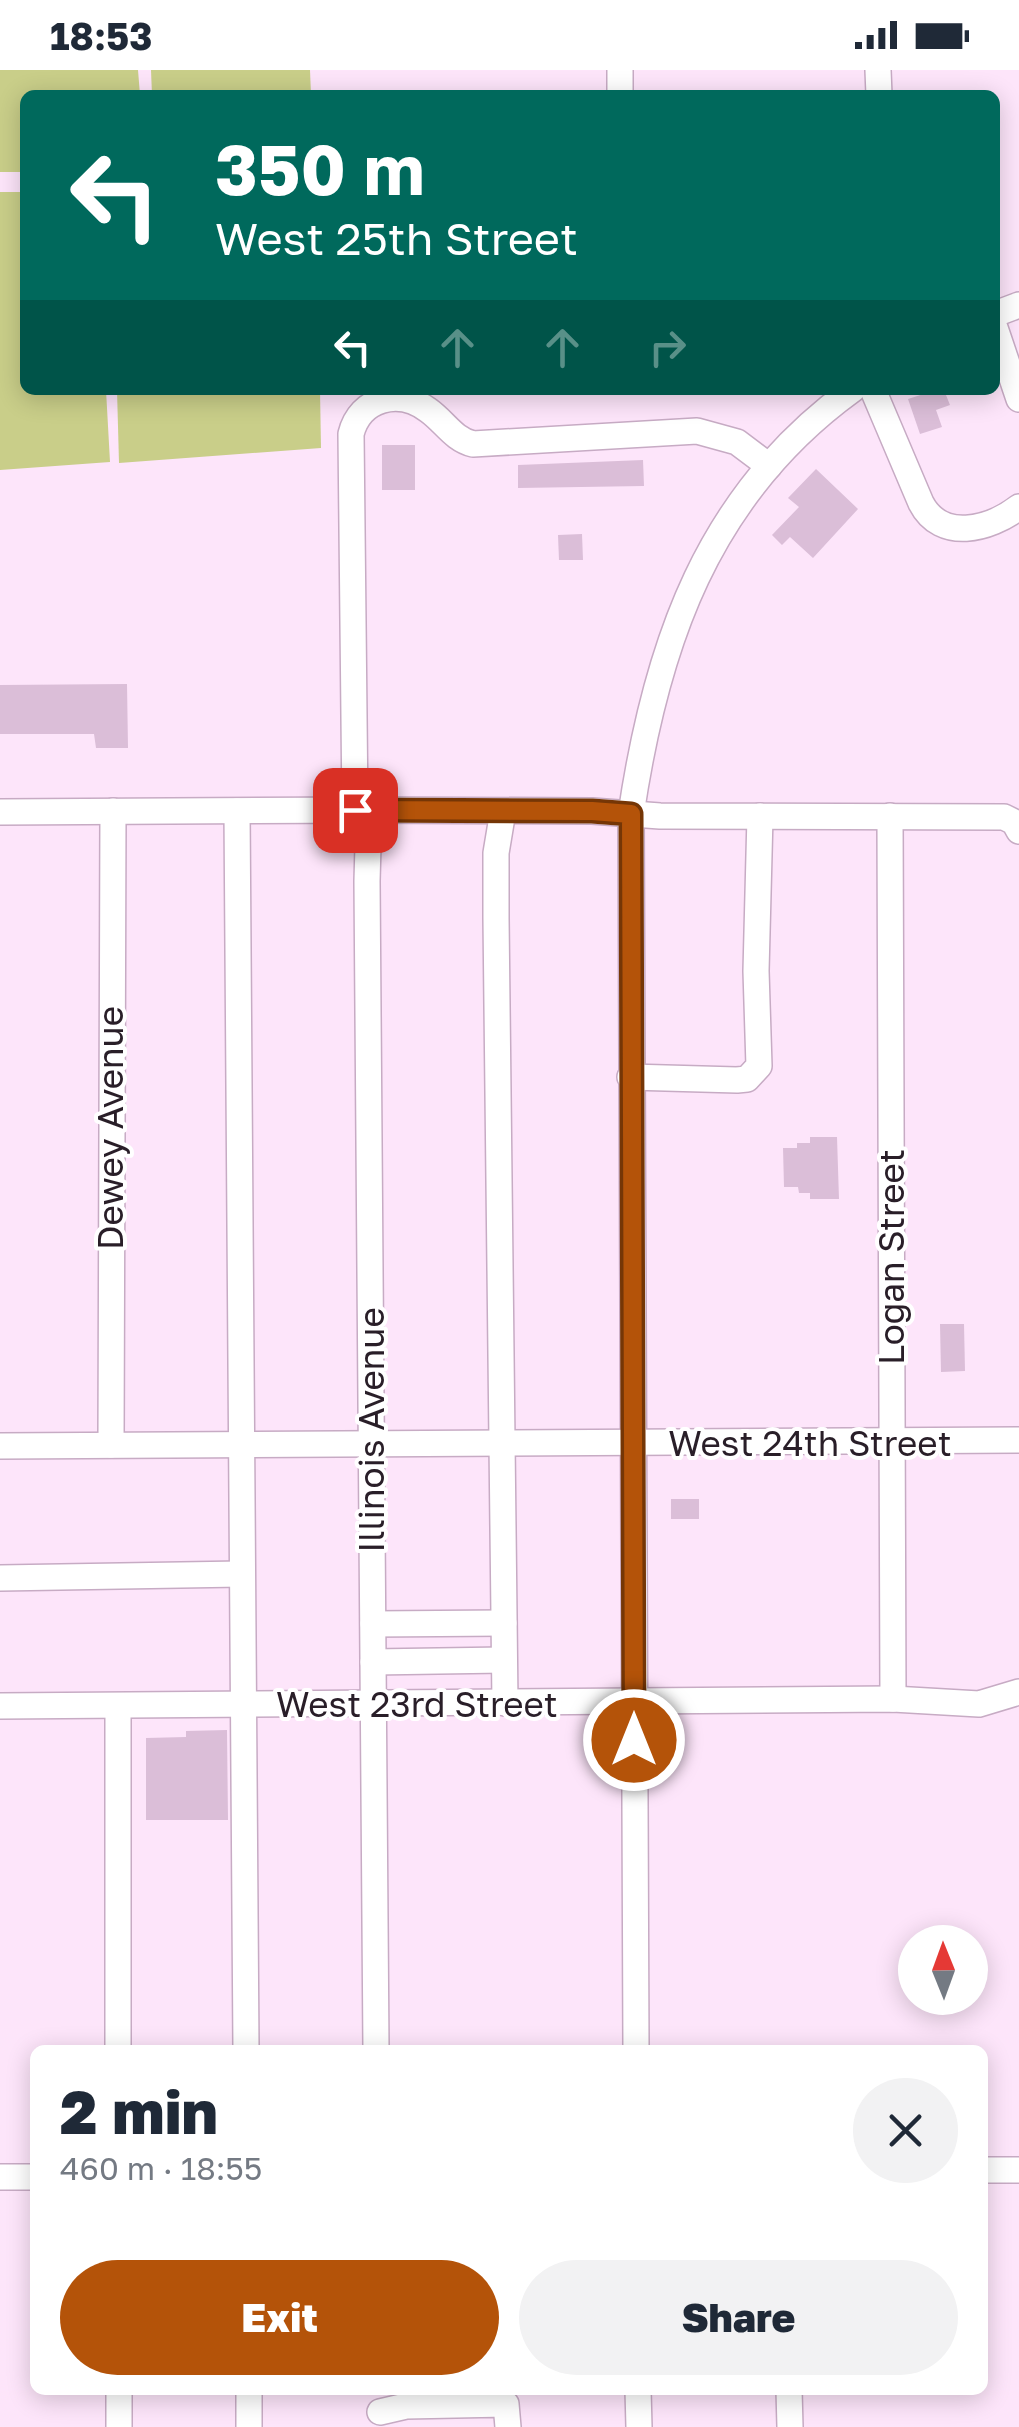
<!DOCTYPE html>
<html lang="en">
<head>
<meta charset="utf-8">
<style>
	:root { --surface:#fff; --page:#f2f2f3; --text:#1f2937; --muted:#747a83; --accent:#b45309 }
	body { margin:0; font-family:"Golos Text",sans-serif; background:var(--page); color:var(--text); height:100vh; display:flex; flex-direction:column; font-size:38px; white-space:nowrap }
	* { box-sizing:border-box; margin:0 }
	p { font-size:32px; color:var(--muted) }
	.icon { flex:none; width:55px; height:55px; fill:none; stroke:currentColor; stroke-width:2; stroke-linecap:round; stroke-linejoin:round }
	.map { position:relative; flex:1; overflow:hidden }
	.details { position:absolute; left:30px; top:1975px; width:958px; height:350px; display:flex; flex-direction:column; background:var(--surface); border-radius:15px; box-shadow:0 5px 25px #0003 }
	.details>* { flex:none }
	.hud { position:absolute; left:20px; top:20px; width:980px; height:305px; border-radius:15px; box-shadow:0 5px 25px #0003; background:#00695c; color:#fff; overflow:hidden }
	.needle { width:65px; rotate:359deg }
	.controls { position:absolute; left:898px; top:1855px; display:grid; gap:20px }
	.controls a { display:grid; place-items:center; width:90px; height:90px; border-radius:50%; background:var(--surface); box-shadow:0 5px 25px #0003; font-size:50px }
	.pin { position:absolute; display:grid; place-items:center; width:85px; height:85px; color:#fff; margin:-42px; border-radius:20px; box-shadow:0 5px 15px #0006 }
	.me { position:absolute; width:110px; margin:-55px; rotate:0deg; stroke-linejoin:round; filter:drop-shadow(0 0 8px #0008) }
	.turn { display:flex; align-items:center; gap:35px; height:210px; padding:0 30px; font-size:45px }
	.turn .icon { width:130px; height:130px; stroke-width:2.5 }
	.turn b { display:block; font-size:70px; line-height:85px }
	.lanes { display:flex; align-items:center; height:95px; padding:0 30px; background:#0003; justify-content:center; gap:50px; direction:ltr }
	.lanes .off { opacity:.35 }
	.round { display:grid; place-items:center; flex:none; width:105px; height:105px; border-radius:52px; background:var(--page) }
	.summary { display:flex; align-items:center; justify-content:space-between; height:170px; padding:0 30px }
	h1 { font-size:60px; font-weight:800; line-height:75px }
	.primary-button { display:flex; gap:20px; margin-top:auto; padding:20px 30px }
	.primary-button a { flex:1; height:115px; border-radius:60px; background:var(--accent); color:#fff; font-size:40px; font-weight:800; line-height:115px; text-align:center }
	.primary-button a+a { background:var(--page); color:var(--text) }
	.status { display:flex; justify-content:space-between; align-items:center; height:70px; padding:0 50px; background:var(--surface); direction:ltr }
	.status svg { height:28px; fill:currentColor }
	.map>svg:first-child { display:block }
	.green { fill:#c9ce89 }
	.building { fill:#dbbed8 }
	.lines { fill:none; stroke-linecap:round; stroke-linejoin:round }
	.minor-casing { stroke:#c7abc4; stroke-width:28 }
	.minor { stroke:#fff; stroke-width:25 }
	.route-casing { stroke:#753606; stroke-width:25 }
	.route { stroke:#b45309; stroke-width:18 }
	.labels { text-anchor:middle; dominant-baseline:central; stroke-width:8; stroke-linejoin:round; paint-order:stroke }
	.street-label { font-size:35px; fill:#291e28; stroke:#fff }
</style>
</head>
<body>
<div class="status"><b>18:53</b><svg viewBox="0 0 49 12"><path d="M0 12V9h3v3zM5 12V6h3v6zM10 12V3h3v9zM15 12V0h3v12zM26 1h20v11H26zM47 4h2v5h-2z"/></svg></div>
<div class="map">
<svg width="1019" height="2357" viewBox="0 0 1019 2357">
	<rect width="100%" height="100%" fill="#fde5fa"/>
	<g class="green">
		<polygon points="0,0 138,0 140,25 25,25 25,102 0,102"/>
		<polygon points="151,0 310,0 311,25 152,25"/>
		<polygon points="0,122 25,122 25,320 106,320 110,392 0,400"/>
		<polygon points="117,320 320,320 321,378 119,393"/>
	</g>
	<g class="building">
		<polygon points="936,320 944,320 950,335 936,340 942,357 920,364 908,329"/>
		<rect x="382" y="375" width="33" height="45"/>
		<polygon points="643,390 644,416 518,418 518,395"/>
		<polygon points="816,399 858,439 813,488 790,467 782,475 772,465 799,437 788,428"/>
		<polygon points="582,464 583,490 559,490 558,465"/>
		<polygon points="127,614 128,678 96,678 94,664 0,664 0,615"/>
		<polygon points="810,1067 837,1067 839,1129 810,1129 810,1123 799,1123 798,1117 784,1117 783,1078 797,1078 797,1073 810,1073"/>
		<polygon points="940,1254 964,1254 965,1301 941,1302"/>
		<rect x="671" y="1429" width="28" height="20"/>
		<polygon points="227,1660 228,1750 146,1750 146,1668 186,1667 186,1661"/>
	</g>
	<g class="lines">
		<defs>
			<g id="minor">
				<polyline points="620,0 620,25"/>
				<polyline points="878,0 879,25"/>
				<polyline points="995,244 1019,235"/>
				<polyline points="995,258 1019,329"/>
				<path d="M 873,320 L 921,433 C 941,472 989,460 1019,437"/>
				<path d="M 355,740 L 351,364 C 360,328 399,318 428,340 C 445,352 453,369 473,374 L 697,361 L 737,372 L 769,396"/>
				<polyline points="369,740 367,811 376,1980"/>
				<polyline points="237,741 246,1980"/>
				<polyline points="503,741 496,783 496,848 505,1633"/>
				<polyline points="0,742 369,740 592,741 660,746 1004,747 1014,752 1019,761"/>
				<polyline points="890,746 893,1629"/>
				<polyline points="630,1007 737,1010 747,1009 759,996 756,901 760,746"/>
				<polyline points="111,1375 113,741"/>
				<polyline points="0,1376 1019,1370"/>
				<polyline points="0,1508 241,1504"/>
				<polyline points="373,1554 504,1553"/>
				<polyline points="373,1592 504,1590"/>
				<polyline points="0,1636 893,1629 979,1634 1019,1622"/>
				<polyline points="118,1980 118,1636"/>
				<path d="M 636,1980 L 631,744 C 656,575 707,425 852,320"/>
				<polyline points="982,2100 1019,2100"/>
				<polyline points="0,2107 35,2107"/>
				<polyline points="119,2320 119,2357"/>
				<polyline points="249,2320 249,2357"/>
				<polyline points="638,2320 639,2357"/>
				<polyline points="789,2320 790,2357"/>
				<polyline points="380,2342 406,2336 506,2334 508,2357"/>
			</g>
		</defs>
		<use href="#minor" class="minor-casing"/>
		<use href="#minor" class="minor"/>
	</g>
	<g class="lines">
		<defs>
			<polyline id="route" points="355,740 592,741 631,744 634,1670"/>
		</defs>
		<use href="#route" class="route-casing"/>
		<use href="#route" class="route"/>
	</g>
	<g class="labels">
		<g class="street-label">
			<text transform="translate(110 1058) rotate(-90)">Dewey Avenue</text>
			<text transform="translate(891 1187) rotate(-90)">Logan Street</text>
			<text transform="translate(371 1360) rotate(-90)">Illinois Avenue</text>
			<text x="810" y="1373">West 24th Street</text>
			<text x="417" y="1634">West 23rd Street</text>
		</g>
	</g>
</svg>
<div class="controls">
<a><svg class="needle" viewBox="-14 -14 28 28"><path d="M0-13l5 13h-10z" fill="#e53935"/><path d="M0 13l5-13h-10z" fill="#747a83"/></svg></a>
</div>
<div class="pin" style="left:355px;top:740px;background:#d93025"><svg class="icon" aria-label="arrive" viewBox="0 0 24 24"><path d="M6 21V4h12l-3 4 3 4H6"/></svg></div>
<svg class="me" style="left:634px;top:1670px" viewBox="-20 -20 40 40"><circle r="17" fill="#b45309" stroke="#fff" stroke-width="3"/><path d="M0-11L8 9 0 5-8 9z" fill="#fff"/></svg>
<div class="hud">
<div class="turn"><svg class="icon" aria-label="left" viewBox="0 0 24 24"><path d="M17 20v-9H6M10 6l-5 5 5 5"/></svg><div><b>350 m</b>West 25th Street</div></div>
<div class="lanes"><svg class="icon" aria-label="left" viewBox="0 0 24 24"><path d="M17 20v-9H6M10 6l-5 5 5 5"/></svg><svg class="icon off" aria-label="ahead" viewBox="0 0 24 24"><path d="M12 20V5M6 11l6-6 6 6"/></svg><svg class="icon off" aria-label="ahead" viewBox="0 0 24 24"><path d="M12 20V5M6 11l6-6 6 6"/></svg><svg class="icon off" aria-label="right" viewBox="0 0 24 24"><path d="M7 20v-9h11M14 6l5 5-5 5"/></svg></div>
</div>
<section class="details">
<div class="summary"><div><h1>2 min</h1><p>460 m · 18:55</p></div><a class="round"><svg class="icon" aria-label="close" viewBox="0 0 24 24"><path d="M6 6l12 12M18 6L6 18"/></svg></a></div>
<div class="primary-button"><a>Exit</a><a>Share</a></div>
</section>
</div>
</body>
</html>
